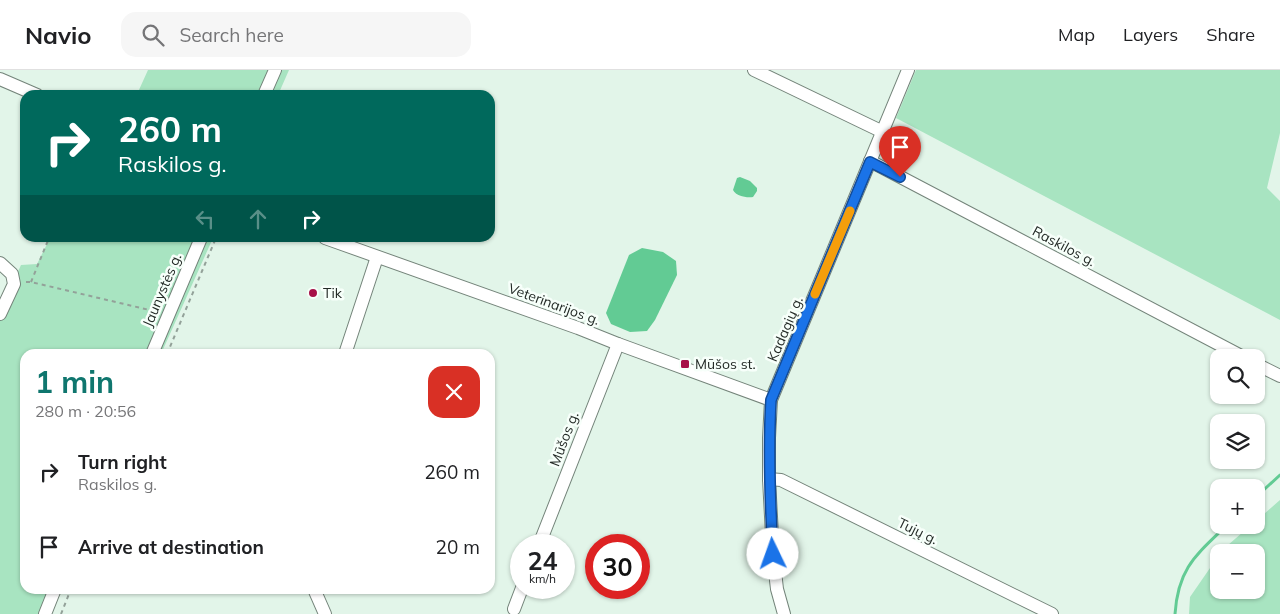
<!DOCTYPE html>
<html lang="en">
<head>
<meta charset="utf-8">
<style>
	:root { --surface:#fff; --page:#f6f6f6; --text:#202124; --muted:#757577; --line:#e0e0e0; --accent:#0f766e }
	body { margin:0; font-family:Mulish,sans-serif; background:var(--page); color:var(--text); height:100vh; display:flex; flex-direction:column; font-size:19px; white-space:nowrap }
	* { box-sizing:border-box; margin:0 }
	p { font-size:16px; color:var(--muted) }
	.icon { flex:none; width:28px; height:28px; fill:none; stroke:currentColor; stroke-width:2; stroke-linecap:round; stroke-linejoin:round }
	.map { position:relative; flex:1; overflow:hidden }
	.panel { position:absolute; left:20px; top:279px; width:475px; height:245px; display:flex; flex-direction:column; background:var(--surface); border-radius:15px; box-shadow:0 1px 4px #0004 }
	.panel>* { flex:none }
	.hud { position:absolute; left:20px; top:20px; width:475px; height:152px; border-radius:15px; box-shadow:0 1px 4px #0004; background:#00695c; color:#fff; overflow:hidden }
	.fabs { position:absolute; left:1210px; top:279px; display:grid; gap:10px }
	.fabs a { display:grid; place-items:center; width:55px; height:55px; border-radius:10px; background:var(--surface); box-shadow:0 1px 4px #0004; font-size:25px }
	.speed { position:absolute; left:510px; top:464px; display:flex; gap:10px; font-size:25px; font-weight:700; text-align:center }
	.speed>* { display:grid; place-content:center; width:65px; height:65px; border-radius:50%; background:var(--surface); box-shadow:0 1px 4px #0004; line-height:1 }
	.speed small { font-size:12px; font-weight:400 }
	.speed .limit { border:8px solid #d22; background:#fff; color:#111 }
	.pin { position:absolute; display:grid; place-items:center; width:42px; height:42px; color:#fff; margin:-51px -21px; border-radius:50% 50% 50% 0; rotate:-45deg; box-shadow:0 0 5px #0007 }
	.pin .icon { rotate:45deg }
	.me { position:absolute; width:55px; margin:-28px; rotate:357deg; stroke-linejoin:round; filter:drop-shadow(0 0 4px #0008) }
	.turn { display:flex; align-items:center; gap:18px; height:105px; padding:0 15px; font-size:22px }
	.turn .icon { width:65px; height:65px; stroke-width:2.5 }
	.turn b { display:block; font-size:35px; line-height:42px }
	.lanes { display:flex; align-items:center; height:48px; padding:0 15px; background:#0003; justify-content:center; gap:25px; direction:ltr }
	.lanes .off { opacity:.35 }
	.round { display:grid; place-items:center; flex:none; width:52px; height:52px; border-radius:15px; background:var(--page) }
	.head { display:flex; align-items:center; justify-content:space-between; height:85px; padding:0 15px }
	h1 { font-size:30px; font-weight:700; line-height:38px; color:var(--accent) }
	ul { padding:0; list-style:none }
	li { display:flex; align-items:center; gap:15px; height:75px; padding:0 15px }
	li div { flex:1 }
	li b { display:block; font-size:19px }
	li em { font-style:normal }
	header { display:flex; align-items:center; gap:30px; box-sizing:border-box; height:70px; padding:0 25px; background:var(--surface); border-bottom:1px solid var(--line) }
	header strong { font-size:24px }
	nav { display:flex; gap:28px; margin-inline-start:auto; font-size:18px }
	.search { width:350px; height:45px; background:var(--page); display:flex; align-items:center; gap:12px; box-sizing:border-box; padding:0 18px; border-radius:15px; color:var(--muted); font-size:19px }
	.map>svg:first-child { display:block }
	.green { fill:#a8e4c1 }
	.water { fill:#62cb94 }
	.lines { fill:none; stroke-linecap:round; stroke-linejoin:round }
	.stream { stroke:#62cb94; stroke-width:3 }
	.street-casing { stroke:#74847a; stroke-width:14 }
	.path { stroke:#93a199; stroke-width:2; stroke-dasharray:4 4; stroke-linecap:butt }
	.street { stroke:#fff; stroke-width:12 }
	.route-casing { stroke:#114b97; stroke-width:12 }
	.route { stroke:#1a73e8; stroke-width:9 }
	.slow { stroke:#f59e0b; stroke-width:9 }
	.poi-dot { fill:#a61047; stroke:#f7fffa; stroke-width:2 }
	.labels { text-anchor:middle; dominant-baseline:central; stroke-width:5; stroke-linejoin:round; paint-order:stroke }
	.street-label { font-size:14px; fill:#232a26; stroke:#f7fffa }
	.poi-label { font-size:14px; fill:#232a26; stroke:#f7fffa; text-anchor:start }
</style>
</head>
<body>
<header>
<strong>Navio</strong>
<div class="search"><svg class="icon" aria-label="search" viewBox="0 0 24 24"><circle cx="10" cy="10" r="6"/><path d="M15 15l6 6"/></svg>Search here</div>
<nav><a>Map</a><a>Layers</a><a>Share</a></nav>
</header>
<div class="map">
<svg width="1280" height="544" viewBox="0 0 1280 544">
	<rect width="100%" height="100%" fill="#e2f5e9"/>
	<g class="green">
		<polygon points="148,0 289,0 278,25 136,25 138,22"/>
		<polygon points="916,0 1280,0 1280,63 1267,118 1280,131 1280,250 896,48"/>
		<polygon points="50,168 213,168 161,284 25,284 25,519 61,519 50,544 0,544 0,241 21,195 37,194"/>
		<polygon points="1280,430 1280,544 1189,544 1190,527 1219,485 1219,520 1256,520 1256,482 1220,482 1251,455 1256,455 1256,451"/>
	</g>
	<g class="water">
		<path d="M 740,107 L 750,111 L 757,118 L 757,121 L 753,127 C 746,128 736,126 733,120 L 737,108 Z"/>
		<polygon points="642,178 663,182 676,191 677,205 655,250 647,261 630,262 611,254 606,243 629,185"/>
	</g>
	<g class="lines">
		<g class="stream">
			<polyline points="1256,427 1280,405"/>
			<path d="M 1175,544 C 1178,498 1196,485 1227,455"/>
		</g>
		<defs>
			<g id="street">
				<polyline points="754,0 883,62"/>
				<polyline points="0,9 37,25"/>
				<polyline points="264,25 275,0"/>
				<polyline points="870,91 1245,288"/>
				<polyline points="325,168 578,258 618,274 771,330"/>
				<polyline points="0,193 12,204 14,214 0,244"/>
				<polyline points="152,284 201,168"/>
				<polyline points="345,284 377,187"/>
				<polyline points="1256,294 1280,306"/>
				<polyline points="769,409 781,410 1052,544"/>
				<polyline points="539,475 618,274"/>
				<polyline points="314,519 325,544"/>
				<polyline points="514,539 522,518"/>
				<polyline points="45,544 55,519"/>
				<polyline points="784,544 777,519 773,484 769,409 769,368 771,330 908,0"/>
			</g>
		</defs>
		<use href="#street" class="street-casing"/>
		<g class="path">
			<polyline points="47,21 56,25"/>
			<polyline points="26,212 31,212 158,242"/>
			<polyline points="31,212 49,168"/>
			<polyline points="167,284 216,168"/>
			<polyline points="61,544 71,519"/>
		</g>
		<use href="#street" class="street"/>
	</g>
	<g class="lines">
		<defs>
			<path id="route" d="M 773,484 C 770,432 768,382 771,330 L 870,92 L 900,107"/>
		</defs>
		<use href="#route" class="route-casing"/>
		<use href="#route" class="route"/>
		<polyline class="slow" points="815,224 850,141"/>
	</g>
	<g class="poi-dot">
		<circle cx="313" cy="223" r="5"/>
		<rect x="680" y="289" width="10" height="10" rx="2.5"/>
	</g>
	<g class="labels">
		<g class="street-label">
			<text transform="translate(1064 176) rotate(28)">Raskilos g.</text>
			<text transform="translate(162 220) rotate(-67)">Jaunystės g.</text>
			<text transform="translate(554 234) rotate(20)">Veterinarijos g.</text>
			<text transform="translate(785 259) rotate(-67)">Kadagių g.</text>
			<text transform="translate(564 369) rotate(-69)">Mūšos g.</text>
			<text transform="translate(918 461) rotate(26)">Tujų g.</text>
		</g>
		<g class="poi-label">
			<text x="323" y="223">Tik</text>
			<text x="695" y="294">Mūšos st.</text>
		</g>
	</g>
</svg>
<div class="fabs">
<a><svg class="icon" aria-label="search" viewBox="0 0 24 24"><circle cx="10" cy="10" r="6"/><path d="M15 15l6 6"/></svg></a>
<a><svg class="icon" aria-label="layers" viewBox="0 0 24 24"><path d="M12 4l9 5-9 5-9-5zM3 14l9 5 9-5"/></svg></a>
<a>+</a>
<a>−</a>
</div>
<div class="speed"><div>24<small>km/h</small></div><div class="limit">30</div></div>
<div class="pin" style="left:900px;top:107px;background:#d93025"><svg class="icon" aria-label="arrive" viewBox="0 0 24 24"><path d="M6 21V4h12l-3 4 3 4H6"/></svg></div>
<svg class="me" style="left:773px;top:484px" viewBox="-20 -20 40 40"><circle r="19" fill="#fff"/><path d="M0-13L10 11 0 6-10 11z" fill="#1a73e8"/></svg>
<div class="hud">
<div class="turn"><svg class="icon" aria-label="right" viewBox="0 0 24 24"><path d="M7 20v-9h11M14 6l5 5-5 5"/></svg><div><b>260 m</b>Raskilos g.</div></div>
<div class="lanes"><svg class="icon off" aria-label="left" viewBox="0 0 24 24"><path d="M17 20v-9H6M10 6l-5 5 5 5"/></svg><svg class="icon off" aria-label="ahead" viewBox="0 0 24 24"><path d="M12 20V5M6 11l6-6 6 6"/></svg><svg class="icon" aria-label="right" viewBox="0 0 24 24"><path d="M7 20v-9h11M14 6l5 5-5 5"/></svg></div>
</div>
<section class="panel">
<div class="head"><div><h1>1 min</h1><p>280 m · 20:56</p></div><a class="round" style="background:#d93025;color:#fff"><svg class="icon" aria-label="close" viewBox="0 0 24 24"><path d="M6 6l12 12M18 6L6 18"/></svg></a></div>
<ul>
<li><svg class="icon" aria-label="right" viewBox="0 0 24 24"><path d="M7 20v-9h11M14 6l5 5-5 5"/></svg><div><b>Turn right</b><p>Raskilos g.</p></div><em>260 m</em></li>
<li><svg class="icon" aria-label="arrive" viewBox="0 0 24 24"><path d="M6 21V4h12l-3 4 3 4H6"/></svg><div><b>Arrive at destination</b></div><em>20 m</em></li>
</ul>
</section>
</div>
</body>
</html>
